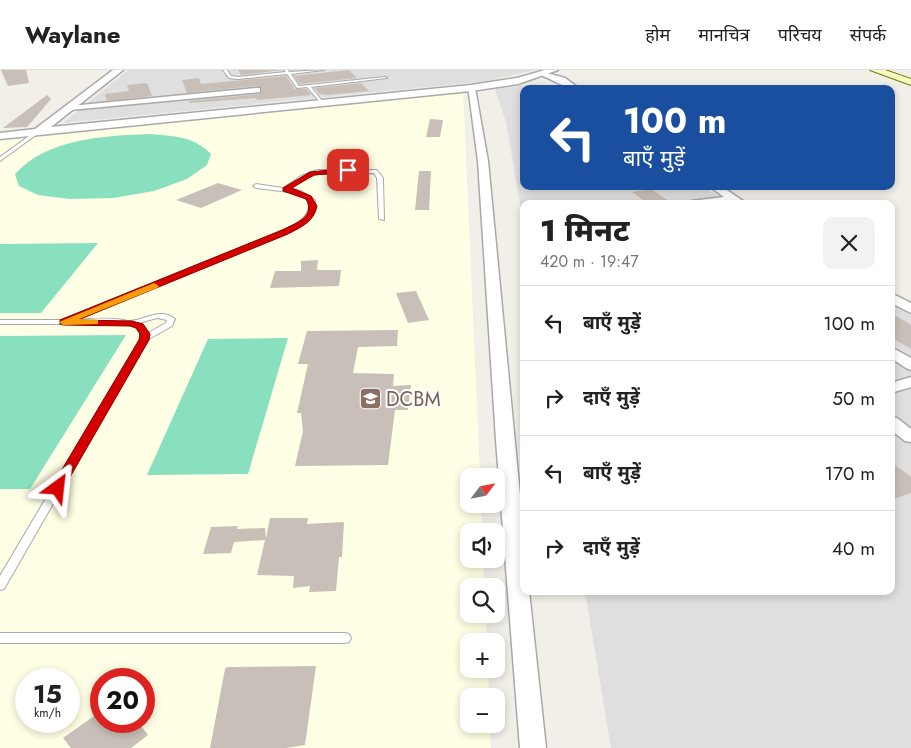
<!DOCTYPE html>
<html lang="hi">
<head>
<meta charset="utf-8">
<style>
	:root { --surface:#fff; --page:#f2f2f2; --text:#222; --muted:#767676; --line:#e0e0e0 }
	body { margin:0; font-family:Jost,"Noto Sans Devanagari",sans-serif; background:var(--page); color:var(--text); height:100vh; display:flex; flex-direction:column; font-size:19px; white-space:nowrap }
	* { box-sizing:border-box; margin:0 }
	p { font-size:16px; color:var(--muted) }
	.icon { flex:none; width:28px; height:28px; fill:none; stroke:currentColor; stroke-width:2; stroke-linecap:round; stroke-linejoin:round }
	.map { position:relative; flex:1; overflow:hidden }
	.drawer { position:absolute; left:520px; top:130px; width:375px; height:395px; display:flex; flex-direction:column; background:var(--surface); border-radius:10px; box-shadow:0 2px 8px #0003 }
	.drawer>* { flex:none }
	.guide { position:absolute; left:520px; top:15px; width:375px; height:105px; border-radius:10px; box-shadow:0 2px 8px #0003; background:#1a4fa0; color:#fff; overflow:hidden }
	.needle { width:32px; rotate:58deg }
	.controls { position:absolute; left:460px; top:398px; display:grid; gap:10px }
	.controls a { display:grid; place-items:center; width:45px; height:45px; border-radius:10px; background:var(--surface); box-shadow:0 2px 8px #0003; font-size:25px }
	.speed { position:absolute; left:15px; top:598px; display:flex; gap:10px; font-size:25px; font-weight:700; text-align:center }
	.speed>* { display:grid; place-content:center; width:65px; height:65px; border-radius:50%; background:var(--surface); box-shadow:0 2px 8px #0003; line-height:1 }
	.speed small { font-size:12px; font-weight:400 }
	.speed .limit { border:8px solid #d22; background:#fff; color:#111 }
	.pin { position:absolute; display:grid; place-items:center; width:42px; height:42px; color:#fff; margin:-21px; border-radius:10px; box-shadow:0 2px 8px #0006 }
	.me { position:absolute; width:55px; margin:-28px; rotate:30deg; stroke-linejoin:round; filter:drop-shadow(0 0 4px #0008) }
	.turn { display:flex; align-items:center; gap:18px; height:105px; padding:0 20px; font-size:22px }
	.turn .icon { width:65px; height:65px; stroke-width:2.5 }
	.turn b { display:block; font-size:35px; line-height:42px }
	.round { display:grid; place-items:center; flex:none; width:52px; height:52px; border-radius:10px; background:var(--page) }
	.headline { display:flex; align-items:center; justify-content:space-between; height:85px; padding:0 20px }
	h1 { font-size:30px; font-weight:800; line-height:38px }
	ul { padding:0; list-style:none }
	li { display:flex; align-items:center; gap:15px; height:75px; padding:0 20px; border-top:1px solid var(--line) }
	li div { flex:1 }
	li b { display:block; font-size:19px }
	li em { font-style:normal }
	header { display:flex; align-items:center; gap:30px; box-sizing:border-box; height:70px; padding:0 25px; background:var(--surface); border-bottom:1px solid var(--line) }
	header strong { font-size:24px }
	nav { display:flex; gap:28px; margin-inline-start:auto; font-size:18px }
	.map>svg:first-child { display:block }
	.residential { fill:#e0dfdf }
	.education { fill:#ffffe5; fill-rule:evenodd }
	.pitch { fill:#88e0be }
	.building { fill:#c7bfb8 }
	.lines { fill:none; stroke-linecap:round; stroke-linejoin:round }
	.service-casing { stroke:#a9a9a9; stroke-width:2 }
	.minor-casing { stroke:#a9a9a9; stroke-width:3 }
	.tertiary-casing { stroke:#a9a9a9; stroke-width:3 }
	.secondary-casing { stroke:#707d05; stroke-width:2 }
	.service { fill:#fff; fill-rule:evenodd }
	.minor { fill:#fff; fill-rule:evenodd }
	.tertiary { fill:#fff; fill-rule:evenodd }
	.secondary { fill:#f7fabf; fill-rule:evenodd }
	.route { fill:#d40000; stroke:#8a0000 }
	.slow { fill:#f59e0b }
	.labels { text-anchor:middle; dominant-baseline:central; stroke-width:4; stroke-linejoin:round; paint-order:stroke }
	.education-label { font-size:20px; fill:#785e54; stroke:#fff; text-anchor:start }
</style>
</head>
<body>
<header>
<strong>Waylane</strong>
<nav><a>होम</a><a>मानचित्र</a><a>परिचय</a><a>संपर्क</a></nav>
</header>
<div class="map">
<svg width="911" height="678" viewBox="0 0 911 678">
	<rect width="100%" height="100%" fill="#f2efe9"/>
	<g class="residential">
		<polygon points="128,0 535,0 487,11 63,53"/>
		<polygon points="537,14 545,19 524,19 524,116 702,116 731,134 524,134 524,157 506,52 495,19"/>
		<polygon points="891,233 911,245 911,678 611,678 585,521 891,521"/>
	</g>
	<path class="education" d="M 463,21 L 480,406 L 469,406 L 469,434 L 481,434 L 482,461 L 469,461 L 469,489 L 483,489 L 484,516 L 469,516 L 469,544 L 485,544 L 487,571 L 469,571 L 469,599 L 488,599 L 489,626 L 469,626 L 469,654 L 490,654 L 491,678 L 0,678 L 0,69 ZM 26,609 L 69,609 L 69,651 L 26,651 ZM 101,609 L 144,609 L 144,651 L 101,651 Z"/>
	<g class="pitch">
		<path d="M 149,64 C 174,66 193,66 211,84 L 207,95 L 187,109 L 154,121 L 113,128 L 69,129 L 38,125 L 19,116 L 15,104 C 48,68 104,66 149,64 Z"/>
		<polygon points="98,173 41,243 0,243 0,174"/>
		<polygon points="126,265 30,419 0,419 0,266"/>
		<polygon points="288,268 248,404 147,405 208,269"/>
	</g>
	<g class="building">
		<polygon points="1,0 26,0 29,13 8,16"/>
		<polygon points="238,0 282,0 241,5"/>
		<polygon points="349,0 357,8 300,14 294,6"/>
		<polygon points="286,6 295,19 306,19 311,25 257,30 256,28 190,33 189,31 260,24 262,18 257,16 187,23 182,10 199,8 201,14"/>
		<polygon points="147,13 152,26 107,31 105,24 129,21 127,15"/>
		<polygon points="361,13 369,21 328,25 319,24 315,18"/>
		<polygon points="47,25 51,29 27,57 3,58"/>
		<polygon points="430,49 443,50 440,67 426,67"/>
		<polygon points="419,101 431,101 429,140 415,140"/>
		<polygon points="218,113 242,120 201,138 176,130"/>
		<polygon points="651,119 673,134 648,134 632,122"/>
		<polygon points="318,190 317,200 341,200 339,216 270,218 275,201 301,201 301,191"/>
		<polygon points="416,221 429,250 408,253 396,223"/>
		<polygon points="891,243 911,255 911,279 891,267"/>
		<polygon points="398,260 397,276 358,277 353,303 394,304 393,316 411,315 408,340 395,340 388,395 295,396 303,361 301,343 297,343 308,294 298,294 307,261"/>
		<polygon points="891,392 911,407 911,423 891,430"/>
		<polygon points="270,448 308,448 307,454 344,452 342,487 339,487 336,521 309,522 310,516 293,518 294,506 257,505 265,470 234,472 231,483 203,484 211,457 238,456 237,459 265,458 266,468"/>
		<polygon points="316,596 305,675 286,678 210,678 225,599 227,597"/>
		<polygon points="101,641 101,651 137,651 148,665 131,678 71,678 63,668"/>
	</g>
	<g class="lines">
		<defs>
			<g id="service">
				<polygon points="223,0 227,0 231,6 238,7 286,2 284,0 288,0 289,2 324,0 291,4 299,16 385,7 387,8 311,17 323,32 321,33 307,17 297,18 287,4 238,9 229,8"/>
				<polygon points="36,61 40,62 0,91 0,87"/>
				<path d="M 317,100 L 377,100 L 383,108 L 384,150 L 379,149 L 377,108 L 374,103 L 318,104 L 305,108 L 289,119 L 301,121 L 315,130 C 317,149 302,156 287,163 L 75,250 C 88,249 101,248 115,249 C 120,249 125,251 130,251 C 145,250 161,237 175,249 L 172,256 L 147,270 L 4,519 L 0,520 L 0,506 L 140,269 L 140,262 L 137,258 L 125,254 L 0,254 L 0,250 L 62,250 L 283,161 C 296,154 311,148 309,131 L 297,123 L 256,118 L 253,116 L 256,114 L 283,118 L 301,106 ZM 157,248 L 167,250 L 166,253 L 148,263 L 144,256 L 139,253 Z"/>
				<polygon points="0,563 345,563 349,564 351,568 349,572 345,573 0,573"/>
			</g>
			<g id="minor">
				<path d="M 543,2 L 565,8 L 580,19 C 567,19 553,10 541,5 L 540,4 Z"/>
				<polygon points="468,16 475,18 488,91 524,467 524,521 529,521 546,678 520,678 496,370 478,91"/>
				<polygon points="257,18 260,18 260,22 70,40 66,38 70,36"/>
				<polygon points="709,116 721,116 743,131 740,134 686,134 691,131 724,127"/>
				<polygon points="891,223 911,233 911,243 891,233"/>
				<polygon points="891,277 911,288 911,300 906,298 891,288"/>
				<polygon points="911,307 911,317 891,323 891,313"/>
				<polygon points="891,347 897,348 911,359 911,372 905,371 891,360"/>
			</g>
			<polygon id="tertiary" points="113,0 123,0 51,57 471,15 517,8 545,0 558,0 518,14 471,21 0,69 0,63 35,59"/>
			<polygon id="secondary" points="870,0 885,0 911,9 911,15"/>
		</defs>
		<use href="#service" class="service-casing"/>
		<use href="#minor" class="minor-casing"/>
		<use href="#tertiary" class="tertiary-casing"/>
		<use href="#secondary" class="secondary-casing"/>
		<use href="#service" class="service"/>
		<use href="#minor" class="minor"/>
		<use href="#tertiary" class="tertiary"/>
		<use href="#secondary" class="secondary"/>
	</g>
	<path class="route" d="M 348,98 L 351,99 L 351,102 L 314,105 L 292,118 L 311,126 L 317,136 C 314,152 301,157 288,164 L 78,250 L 132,251 L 143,254 L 150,264 L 149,270 L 62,421 L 53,421 L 51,418 L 139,270 L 140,264 L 136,258 L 131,256 L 63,255 L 60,254 L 60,250 L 282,160 C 296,153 316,147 306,129 L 283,121 L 283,118 L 310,102 Z"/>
	<polygon class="slow" points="154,213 159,216 157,218 79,249 98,250 98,254 63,255 59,252"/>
	<defs>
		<symbol id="university-square" viewBox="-11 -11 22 22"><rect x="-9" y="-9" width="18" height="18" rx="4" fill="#8d6e63" stroke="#fff"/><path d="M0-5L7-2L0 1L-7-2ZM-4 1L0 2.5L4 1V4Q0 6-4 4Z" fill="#fff"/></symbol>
	</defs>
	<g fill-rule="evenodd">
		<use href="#university-square" x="358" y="316" width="25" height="25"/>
	</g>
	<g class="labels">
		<g class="education-label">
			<text x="386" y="329">DCBM</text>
		</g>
	</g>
</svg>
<div class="controls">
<a><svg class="needle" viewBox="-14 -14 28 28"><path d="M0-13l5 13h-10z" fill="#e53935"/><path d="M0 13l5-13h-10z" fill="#767676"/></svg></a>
<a><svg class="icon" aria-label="sound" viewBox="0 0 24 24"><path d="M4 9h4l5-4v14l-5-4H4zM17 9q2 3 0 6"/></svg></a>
<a><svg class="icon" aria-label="search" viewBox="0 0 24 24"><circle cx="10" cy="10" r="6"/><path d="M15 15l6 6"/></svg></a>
<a>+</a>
<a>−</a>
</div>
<div class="speed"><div>15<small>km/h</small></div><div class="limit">20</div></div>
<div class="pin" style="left:348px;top:100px;background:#d93025"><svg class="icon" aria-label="arrive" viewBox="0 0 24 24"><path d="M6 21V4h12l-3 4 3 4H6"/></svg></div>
<svg class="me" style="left:58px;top:418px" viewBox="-20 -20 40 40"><path d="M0-17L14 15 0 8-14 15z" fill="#d40000" stroke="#fff" stroke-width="4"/></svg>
<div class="guide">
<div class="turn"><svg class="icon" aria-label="left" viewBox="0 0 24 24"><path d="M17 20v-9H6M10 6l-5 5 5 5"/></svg><div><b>100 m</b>बाएँ मुड़ें</div></div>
</div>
<section class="drawer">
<div class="headline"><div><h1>1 मिनट</h1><p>420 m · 19:47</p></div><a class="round"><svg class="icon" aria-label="close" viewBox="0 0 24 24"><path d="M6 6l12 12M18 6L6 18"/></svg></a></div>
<ul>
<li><svg class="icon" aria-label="left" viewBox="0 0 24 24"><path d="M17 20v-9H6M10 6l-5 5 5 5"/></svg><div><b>बाएँ मुड़ें</b></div><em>100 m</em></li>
<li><svg class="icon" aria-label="right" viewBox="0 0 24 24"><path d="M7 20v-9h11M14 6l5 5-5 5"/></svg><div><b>दाएँ मुड़ें</b></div><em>50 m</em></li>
<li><svg class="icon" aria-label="left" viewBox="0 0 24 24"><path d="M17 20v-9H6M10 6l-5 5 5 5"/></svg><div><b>बाएँ मुड़ें</b></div><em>170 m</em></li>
<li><svg class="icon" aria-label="right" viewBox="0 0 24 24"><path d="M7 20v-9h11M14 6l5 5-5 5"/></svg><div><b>दाएँ मुड़ें</b></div><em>40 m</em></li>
</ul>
</section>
</div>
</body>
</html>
